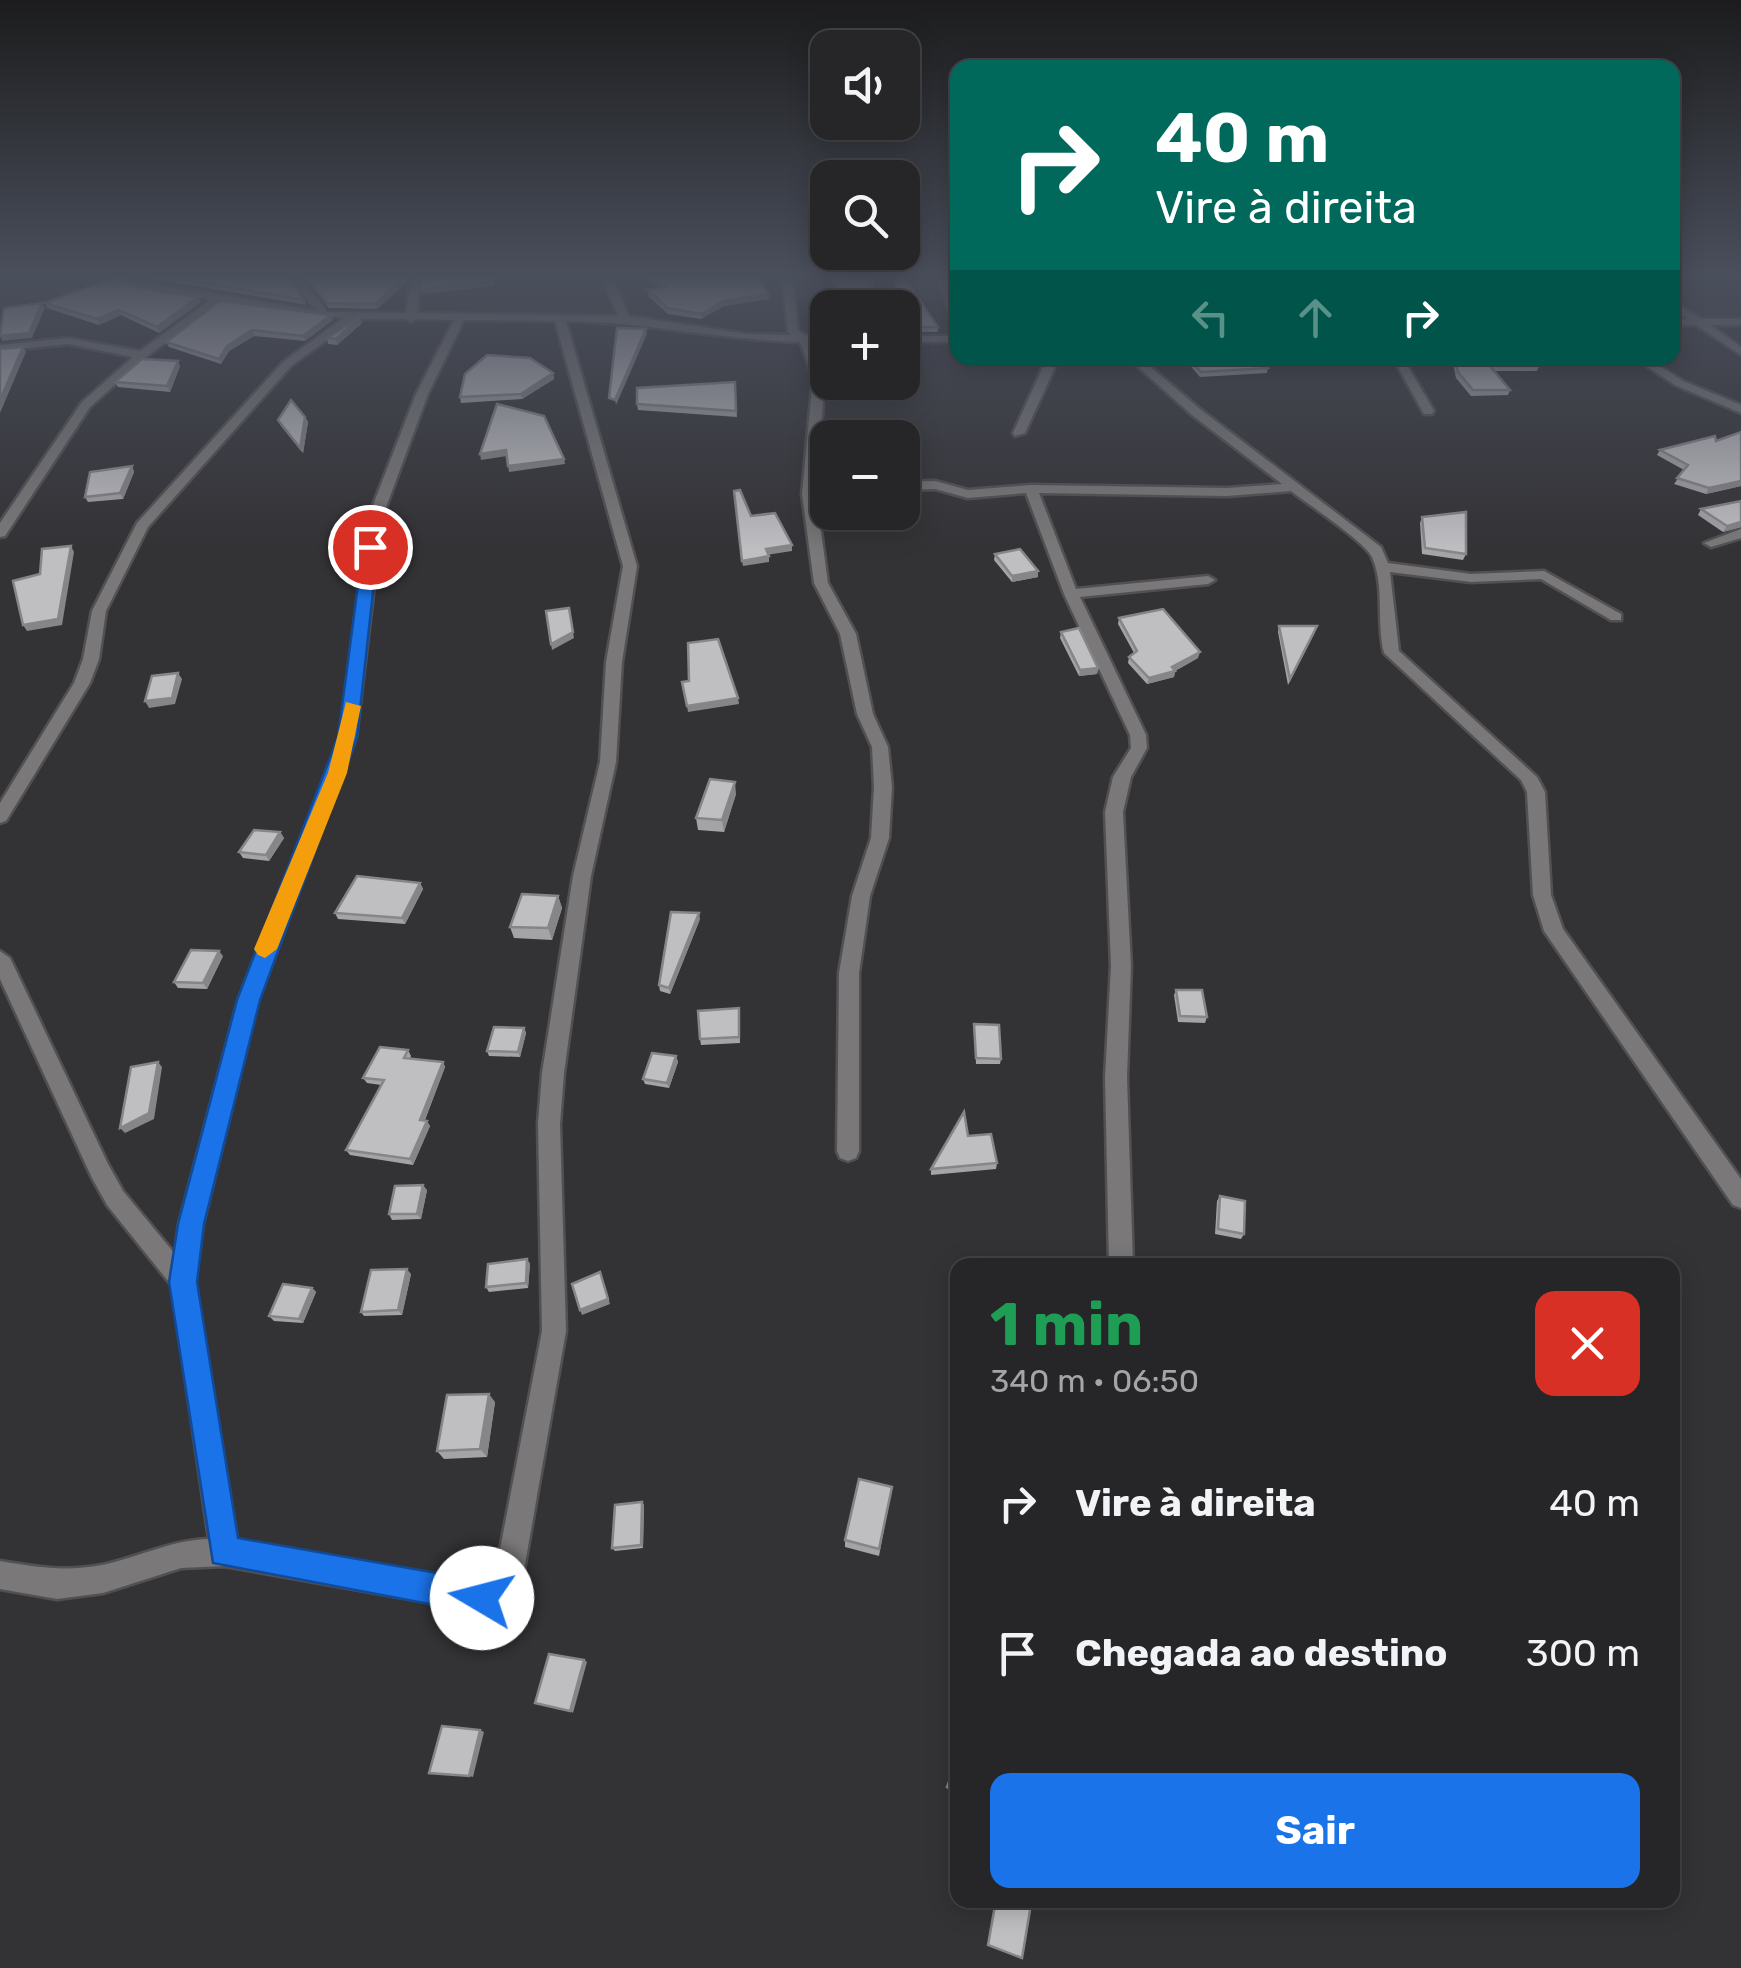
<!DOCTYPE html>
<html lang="pt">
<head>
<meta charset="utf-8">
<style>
	:root { --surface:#262628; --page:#323234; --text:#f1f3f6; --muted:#a4a5a8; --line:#424345; --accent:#1a73e8 }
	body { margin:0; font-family:Rubik,sans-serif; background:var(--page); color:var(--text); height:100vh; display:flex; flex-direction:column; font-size:38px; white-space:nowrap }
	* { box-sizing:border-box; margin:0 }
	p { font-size:32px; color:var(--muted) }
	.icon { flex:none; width:55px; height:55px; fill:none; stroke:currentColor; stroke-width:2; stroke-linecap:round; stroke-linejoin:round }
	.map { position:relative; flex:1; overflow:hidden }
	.panel { position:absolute; left:950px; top:1258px; width:730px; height:650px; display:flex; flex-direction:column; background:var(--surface); border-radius:20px; box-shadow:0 5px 25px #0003,0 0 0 2px var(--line) }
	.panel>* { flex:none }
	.top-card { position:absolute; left:950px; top:60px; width:730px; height:305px; border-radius:20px; box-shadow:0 5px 25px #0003,0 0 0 2px var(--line); background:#00695c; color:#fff; overflow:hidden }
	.buttons { position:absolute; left:810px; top:30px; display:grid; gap:20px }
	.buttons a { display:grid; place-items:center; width:110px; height:110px; border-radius:20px; background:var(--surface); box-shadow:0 5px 25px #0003,0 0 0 2px var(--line); font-size:50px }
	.pin { position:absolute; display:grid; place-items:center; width:85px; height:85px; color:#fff; margin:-42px; border:5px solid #fff; border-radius:50%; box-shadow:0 2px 10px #0007 }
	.me { position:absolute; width:110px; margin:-55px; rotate:278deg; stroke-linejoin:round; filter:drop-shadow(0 0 8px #0008) }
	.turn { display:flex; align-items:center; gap:35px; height:210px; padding:0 40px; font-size:45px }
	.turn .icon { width:130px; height:130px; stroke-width:2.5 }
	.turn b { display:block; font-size:70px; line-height:85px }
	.lanes { display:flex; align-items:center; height:95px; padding:0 40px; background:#0003; justify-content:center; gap:50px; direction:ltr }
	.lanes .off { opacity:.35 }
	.round { display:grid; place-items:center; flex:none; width:105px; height:105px; border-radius:20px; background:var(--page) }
	.summary { display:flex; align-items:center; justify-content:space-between; height:170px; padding:0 40px }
	h1 { font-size:60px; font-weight:700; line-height:75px; color:#1e9e55 }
	.action { display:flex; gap:20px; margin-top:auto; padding:20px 40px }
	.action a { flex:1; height:115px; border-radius:20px; background:var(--accent); color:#fff; font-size:40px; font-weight:700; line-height:115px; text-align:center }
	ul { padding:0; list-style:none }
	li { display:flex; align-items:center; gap:30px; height:150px; padding:0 40px }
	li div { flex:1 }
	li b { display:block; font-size:38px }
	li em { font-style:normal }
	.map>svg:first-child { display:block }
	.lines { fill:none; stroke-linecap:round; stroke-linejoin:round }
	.minor-casing { stroke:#515053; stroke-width:5 }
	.minor { fill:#7a7878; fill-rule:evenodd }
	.wall { fill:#a4a3a6 }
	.shaded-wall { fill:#868587 }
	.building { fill:#bfbec1; stroke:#868587; stroke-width:2.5 }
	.route { fill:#1a73e8; stroke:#114b97; stroke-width:2.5 }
	.slow { fill:#f59e0b }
</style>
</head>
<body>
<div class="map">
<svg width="1741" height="1968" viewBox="0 0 1741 1968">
	<rect width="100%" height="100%" fill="#333235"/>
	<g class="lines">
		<defs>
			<g id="minor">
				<path d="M 112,276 L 125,276 L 146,283 L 315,310 L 289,276 L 299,276 L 327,312 L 406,313 L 411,276 L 421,276 L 417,313 L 618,316 L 601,276 L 611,276 L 629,316 L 747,334 L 791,335 L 788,331 L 782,276 L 792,276 L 798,330 L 806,335 L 828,336 L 828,342 L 811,342 L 825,377 L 816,494 L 828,583 L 856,634 L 873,714 L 888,747 L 892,787 L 889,838 L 870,896 L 859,973 L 859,1151 L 856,1158 L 848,1161 L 840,1158 L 837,1151 L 839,973 L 852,896 L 871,838 L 874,787 L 872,747 L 857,714 L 840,634 L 814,583 L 802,494 L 813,377 L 800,342 C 721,340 644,322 566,321 L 637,566 L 622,662 L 616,762 L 591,876 L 564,1073 L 560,1124 L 566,1331 L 524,1570 L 508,1600 L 483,1612 L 225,1566 L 181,1568 L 103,1593 L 57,1599 L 0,1589 L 0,1561 C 35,1567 66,1572 102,1565 C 139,1557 171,1540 209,1539 L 172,1286 L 107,1205 L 92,1178 L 0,979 L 0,951 L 10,958 L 108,1164 L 123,1191 L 175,1254 L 179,1224 L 238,1001 L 340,737 L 368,518 L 416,394 L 454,320 L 416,319 L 411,322 L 406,319 L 356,319 L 291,366 L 148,527 L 106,611 L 99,659 L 90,683 L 6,821 L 0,823 L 0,803 L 74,683 L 83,659 L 92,611 L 137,523 L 283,362 L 343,318 L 221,302 L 146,357 L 90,407 L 5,536 L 0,537 L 0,523 L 82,402 L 133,357 L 68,344 L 0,351 L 0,345 L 68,338 L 140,351 L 210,300 L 144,289 ZM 464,320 L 555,321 L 623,566 L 606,662 L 600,762 L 573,876 L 542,1073 L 538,1124 L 542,1331 L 497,1565 L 488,1580 L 481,1583 L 237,1540 L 195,1282 L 203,1224 L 258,1001 L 356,737 L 382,518 L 428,394 Z"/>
				<polygon points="936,276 946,276 958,306 958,325 953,322"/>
				<polygon points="1672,300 1701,319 1741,319 1741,325 1710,325 1741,347 1741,355 1696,325 1672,325 1672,319 1687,319 1672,308"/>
				<rect x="902" y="336" width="56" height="6"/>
				<polygon points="1047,358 1059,358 1025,433 1015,436 1013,433"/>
				<path d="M 1128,358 L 1140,358 L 1200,409 L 1381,547 L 1388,563 L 1471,574 L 1544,571 L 1621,614 L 1621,620 L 1611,620 L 1541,579 L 1471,582 L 1390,572 L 1399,651 L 1537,777 L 1545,792 L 1551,895 L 1563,929 L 1741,1179 L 1741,1208 L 1733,1205 L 1544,931 L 1533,895 L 1527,792 L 1521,780 L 1384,653 C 1376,622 1385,586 1372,557 C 1365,542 1308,504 1291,491 L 1227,496 L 1039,493 L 1076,589 L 1208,576 L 1215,580 L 1208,584 L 1080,597 L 1146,735 L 1147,748 L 1131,777 L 1123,812 L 1131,966 L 1127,1077 L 1133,1265 L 1109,1265 L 1105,1077 L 1111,966 L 1105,812 L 1113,777 L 1131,748 L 1130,735 L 1064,594 L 1026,493 L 968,498 L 935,489 L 902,490 L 902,482 L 935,481 L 968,490 L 1031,485 L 1227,488 L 1282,484 L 1192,415 Z"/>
				<polygon points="1393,358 1403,358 1434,411 1432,414 1424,414"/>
				<polygon points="1634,358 1647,358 1683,381 1741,405 1741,413 1675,385"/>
				<polygon points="1741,529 1741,538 1711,547 1704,543"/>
			</g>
		</defs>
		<use href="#minor" class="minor-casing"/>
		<use href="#minor" class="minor"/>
	</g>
	<g class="wall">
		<polygon points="137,276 287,276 304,300 306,305"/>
		<polygon points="302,276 408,276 406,283 377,309 329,308"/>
		<polygon points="644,276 757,276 768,294 769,299 724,306 701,319 668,314 648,296 648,290 662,287"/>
		<polygon points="830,276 878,276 858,308 847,308 835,290"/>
		<polygon points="141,288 198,297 201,302 159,333 121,315 99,325 47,308 45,303"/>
		<polygon points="902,308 938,327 938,332 914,332 902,321"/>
		<polygon points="331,315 333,320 305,341 254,336 229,351 221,364 169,347 166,342"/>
		<polygon points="362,323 337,345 328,344 327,338"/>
		<polygon points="1175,358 1261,358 1268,368 1267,373 1200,377 1186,361 1176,362"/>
		<polygon points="1452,358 1533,358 1539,366 1537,371 1494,371 1510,390 1508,395 1471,396 1456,378"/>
		<polygon points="180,366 170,392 118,387 115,382"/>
		<polygon points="553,373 554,379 522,399 461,403 460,397"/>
		<polygon points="735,382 737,417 638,410 637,404"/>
		<polygon points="305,417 308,422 303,453 281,426 278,420"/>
		<polygon points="1741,432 1741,486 1706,494 1674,484 1684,470 1657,455 1660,450 1716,441"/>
		<polygon points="132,466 134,472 123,499 88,502 85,497"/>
		<polygon points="1741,501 1741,527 1723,532 1698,515 1701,509"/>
		<polygon points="1422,517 1466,554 1463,560 1422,554 1420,523"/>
		<polygon points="995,554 1038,577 1012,582 994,560"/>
		<polygon points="1119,618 1198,658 1175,671 1174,677 1147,684 1128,663 1129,657 1134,653 1118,624"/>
		<polygon points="1279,626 1315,632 1288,685 1278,632"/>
		<polygon points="1061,632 1098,668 1097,674 1079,676 1060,638"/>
		<polygon points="736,794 724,832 698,830 696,818"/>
		<polygon points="280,832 284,838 269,861 243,858 239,852"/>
		<polygon points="420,883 423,889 405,924 338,919 335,913"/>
		<polygon points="558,896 562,908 552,940 514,938 510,927"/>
		<polygon points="700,919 670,994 660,991 659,985"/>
		<polygon points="223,956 207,989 178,988 174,982"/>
		<polygon points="1176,990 1207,1017 1205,1023 1178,1022 1174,995"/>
		<polygon points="739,1008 740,1043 701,1045 700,1039"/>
		<polygon points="974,1024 1001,1059 1000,1064 976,1064"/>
		<polygon points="524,1028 526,1033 520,1057 489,1056 487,1051"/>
		<polygon points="408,1050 411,1056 410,1059 443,1062 445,1067 425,1120 430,1126 413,1165 350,1155 346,1150 381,1085 367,1083 363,1078"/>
		<polygon points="676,1056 678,1062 669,1088 645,1084 643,1079"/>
		<polygon points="968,1136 997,1163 996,1169 931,1175 931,1169"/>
		<polygon points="427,1190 421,1219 392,1220 389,1214"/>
		<polygon points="1220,1196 1244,1234 1241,1239 1215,1234 1217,1201"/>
		<polygon points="527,1259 530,1264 528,1288 489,1292 486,1287"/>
		<polygon points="411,1274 402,1315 364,1316 361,1312"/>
		<polygon points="312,1288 316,1292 303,1323 274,1321 269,1316"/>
		<polygon points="495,1402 487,1457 444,1459 437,1451"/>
		<polygon points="892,1487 879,1556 845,1547 845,1540"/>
		<polygon points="642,1502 644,1505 643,1548 615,1551 612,1548"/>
	</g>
	<g class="shaded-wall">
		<polygon points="405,276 408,276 406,283 377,309 376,304"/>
		<polygon points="494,276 494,286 423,294 421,289"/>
		<polygon points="875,276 878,276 858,308 855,308"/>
		<polygon points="768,294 769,299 724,306 701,319 701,314 724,301"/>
		<polygon points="198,297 201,302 159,333 157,327"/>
		<polygon points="42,303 45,308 32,338 2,341 0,336"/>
		<polygon points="119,310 121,315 99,325 97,319"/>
		<polygon points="331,315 333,320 305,341 303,336"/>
		<polygon points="360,317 362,323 337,345 336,339"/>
		<polygon points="646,329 647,334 616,405 615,400"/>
		<polygon points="252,330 254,336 229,351 221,364 219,359 227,346"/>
		<polygon points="23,347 26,352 0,413 0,400"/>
		<polygon points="1177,358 1187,358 1186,361 1176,362"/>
		<polygon points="178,361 180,366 170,392 167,386"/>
		<polygon points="553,373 554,379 522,399 521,394"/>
		<polygon points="305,417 308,422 303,453 300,448"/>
		<polygon points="506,450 507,456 481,460 480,454"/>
		<polygon points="564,459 565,464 509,472 508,466"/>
		<polygon points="132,466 134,472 123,499 120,493"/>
		<polygon points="1741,481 1741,486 1706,494 1709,488"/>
		<polygon points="1741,522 1741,527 1723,532 1727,526"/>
		<polygon points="792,545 792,551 766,555 766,549"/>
		<polygon points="71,546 74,552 62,625 27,631 23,625"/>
		<polygon points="769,556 769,562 743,566 742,561"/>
		<polygon points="1038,571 1038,577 1012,582 1012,576"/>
		<polygon points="569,608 574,638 552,650 551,644"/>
		<polygon points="1200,652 1198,658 1173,672 1175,671 1174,677 1147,684 1149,678"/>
		<polygon points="1098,668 1097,674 1079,676 1080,670"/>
		<polygon points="178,673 182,679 175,704 149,708 145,701"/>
		<polygon points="738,698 739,704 688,712 687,706"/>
		<polygon points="735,782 736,794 724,832 722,820"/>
		<polygon points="280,832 284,838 269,861 266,855"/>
		<polygon points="420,883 423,889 405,924 402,918"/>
		<polygon points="558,896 562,908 552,940 548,928"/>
		<polygon points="699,913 700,919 670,994 669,988"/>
		<polygon points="219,951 223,956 207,989 203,983"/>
		<polygon points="524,1028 526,1033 520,1057 518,1052"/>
		<polygon points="676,1056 678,1062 669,1088 667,1083"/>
		<polygon points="158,1062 162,1067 154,1119 125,1133 120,1128"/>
		<polygon points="443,1062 445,1067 423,1125 420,1120"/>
		<polygon points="427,1121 430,1126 413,1165 410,1159"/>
		<polygon points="423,1185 427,1190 421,1219 417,1214"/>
		<polygon points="527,1259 530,1264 528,1288 526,1283"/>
		<polygon points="407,1269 411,1274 402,1315 398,1310"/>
		<polygon points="602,1277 610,1304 582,1315 580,1310"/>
		<polygon points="312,1288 316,1292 303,1323 299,1319"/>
		<polygon points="489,1394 495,1402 487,1457 480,1449"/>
		<polygon points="642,1502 644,1505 643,1548 641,1545"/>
		<polygon points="584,1660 587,1662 573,1713 570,1711"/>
		<polygon points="480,1730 484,1732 473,1777 469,1776"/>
	</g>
	<g class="building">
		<polygon points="164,276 287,276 304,300"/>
		<polygon points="304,276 405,276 376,304 327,303"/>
		<polygon points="420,276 493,276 493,281 421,289"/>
		<polygon points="651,276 757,276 768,294 724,301 701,314 667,308 648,290 667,286"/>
		<polygon points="831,276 875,276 855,308 850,308 835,285"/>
		<polygon points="895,276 903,276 938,327 914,327 902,316 902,308 896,308"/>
		<polygon points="115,277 141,288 198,297 157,327 119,310 97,319 45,303"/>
		<polygon points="220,301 331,315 303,336 252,330 227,346 219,359 166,342"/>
		<polygon points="42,303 29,333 0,336 4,308"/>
		<polygon points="360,317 336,339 327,338"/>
		<polygon points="617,328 646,329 615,400 609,398"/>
		<polygon points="23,347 0,400 0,349"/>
		<polygon points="487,355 530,358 553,373 521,394 460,397 465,374"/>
		<polygon points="1189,358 1261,358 1268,368 1201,372"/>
		<polygon points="1455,358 1533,358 1539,366 1490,366 1510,390 1473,390 1458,372"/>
		<polygon points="142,359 178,361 167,386 115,382"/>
		<polygon points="735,382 736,411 637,404 637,388"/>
		<polygon points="291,400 305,417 300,448 278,420"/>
		<polygon points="497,404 544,416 564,459 508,466 506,450 480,454"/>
		<polygon points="1741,432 1741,481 1709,488 1677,478 1688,465 1660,450 1715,436 1716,441"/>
		<polygon points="132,466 120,493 85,497 90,472"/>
		<polygon points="740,490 751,516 775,513 792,545 766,549 769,556 742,561 734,491"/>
		<polygon points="1741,501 1741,522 1727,526 1701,509"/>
		<polygon points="1466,512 1466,554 1425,548 1422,517"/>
		<polygon points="71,546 58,619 23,625 13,581 40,574 42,549"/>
		<polygon points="1020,549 1038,571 1012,576 995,554"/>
		<polygon points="569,608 573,632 551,644 546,611"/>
		<polygon points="1163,609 1200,652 1172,667 1175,671 1149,678 1129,657 1137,651 1119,618"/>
		<polygon points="1279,626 1317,626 1290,679"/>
		<polygon points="1079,628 1098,668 1080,670 1061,632"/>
		<polygon points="718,639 738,698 687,706 682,682 689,681 688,643"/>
		<polygon points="178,673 172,698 145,701 152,676"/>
		<polygon points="710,779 735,782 722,820 696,818"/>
		<polygon points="254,830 280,832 266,855 239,852"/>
		<polygon points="357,876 420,883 402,918 335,913"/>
		<polygon points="522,894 558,896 548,928 510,927"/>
		<polygon points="671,912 699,913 669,988 659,985"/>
		<polygon points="191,950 219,951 203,983 174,982"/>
		<polygon points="1176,990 1202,990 1207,1017 1180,1016"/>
		<polygon points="739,1008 739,1037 700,1039 698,1011"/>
		<polygon points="974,1024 999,1025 1001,1059 976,1058"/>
		<polygon points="494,1027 524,1028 518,1052 487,1051"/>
		<polygon points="380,1047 408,1050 404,1058 443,1062 420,1120 427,1121 410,1159 346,1150 384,1080 363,1078"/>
		<polygon points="652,1053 676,1056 667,1083 643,1079"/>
		<polygon points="158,1062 149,1113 120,1128 131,1067"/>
		<polygon points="964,1112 968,1136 991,1134 997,1163 931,1169"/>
		<polygon points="423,1185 417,1214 389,1214 395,1186"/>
		<polygon points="1220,1196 1245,1201 1244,1234 1218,1229"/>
		<polygon points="527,1259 526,1283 486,1287 488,1264"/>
		<polygon points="407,1269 398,1310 361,1312 371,1270"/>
		<polygon points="600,1272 608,1299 580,1310 572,1284"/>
		<polygon points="283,1284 312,1288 299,1319 269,1316"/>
		<polygon points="489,1394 480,1449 437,1451 447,1395"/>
		<polygon points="859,1479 892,1487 879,1549 845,1540"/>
		<polygon points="642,1502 641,1545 612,1548 615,1505"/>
		<polygon points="549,1654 584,1660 570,1711 535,1703"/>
		<polygon points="442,1726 480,1730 469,1776 429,1773"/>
		<polygon points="958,1760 958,1794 947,1787"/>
		<polygon points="996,1900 1020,1900 1031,1904 1022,1958 988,1945"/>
	</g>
	<linearGradient id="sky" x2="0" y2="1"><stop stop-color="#1c1c1d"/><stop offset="0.5" stop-color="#4a4f5c"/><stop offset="1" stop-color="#4a4f5c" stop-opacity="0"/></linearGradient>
	<rect width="1741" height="551" fill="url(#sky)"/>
	<polygon class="route" points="370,542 378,547 357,737 260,1000 204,1224 197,1282 238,1538 482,1581 494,1586 499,1598 494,1609 482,1614 213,1563 169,1282 178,1224 237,1000 338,737 363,547"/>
	<polygon class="slow" points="346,702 361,706 347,773 277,949 265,958 258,955 254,949 328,773"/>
</svg>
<div class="buttons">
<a><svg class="icon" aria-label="sound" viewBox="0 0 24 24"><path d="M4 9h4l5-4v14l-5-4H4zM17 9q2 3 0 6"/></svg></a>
<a><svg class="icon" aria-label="search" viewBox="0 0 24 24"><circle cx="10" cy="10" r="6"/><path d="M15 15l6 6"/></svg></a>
<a>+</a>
<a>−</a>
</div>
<div class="pin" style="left:370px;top:547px;background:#d93025"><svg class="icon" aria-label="arrive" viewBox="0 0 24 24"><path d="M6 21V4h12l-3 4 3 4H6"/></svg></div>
<svg class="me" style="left:482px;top:1598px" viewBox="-20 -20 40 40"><circle r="19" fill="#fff"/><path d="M0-13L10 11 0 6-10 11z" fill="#1a73e8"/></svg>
<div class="top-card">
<div class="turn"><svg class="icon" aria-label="right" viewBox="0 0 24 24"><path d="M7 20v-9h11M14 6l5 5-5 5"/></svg><div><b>40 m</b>Vire à direita</div></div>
<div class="lanes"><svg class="icon off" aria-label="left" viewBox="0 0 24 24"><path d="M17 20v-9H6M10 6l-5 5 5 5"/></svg><svg class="icon off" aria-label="ahead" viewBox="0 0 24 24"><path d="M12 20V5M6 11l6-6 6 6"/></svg><svg class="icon" aria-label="right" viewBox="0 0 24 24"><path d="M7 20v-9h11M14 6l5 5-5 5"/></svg></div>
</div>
<section class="panel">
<div class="summary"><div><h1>1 min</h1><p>340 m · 06:50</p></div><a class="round" style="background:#d93025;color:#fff"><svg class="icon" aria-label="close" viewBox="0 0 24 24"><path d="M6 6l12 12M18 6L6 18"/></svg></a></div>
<ul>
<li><svg class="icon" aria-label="right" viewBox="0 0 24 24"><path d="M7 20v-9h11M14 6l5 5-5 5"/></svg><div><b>Vire à direita</b></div><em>40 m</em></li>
<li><svg class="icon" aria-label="arrive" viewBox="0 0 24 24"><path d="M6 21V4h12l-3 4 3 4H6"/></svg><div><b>Chegada ao destino</b></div><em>300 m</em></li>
</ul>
<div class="action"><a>Sair</a></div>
</section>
</div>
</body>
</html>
